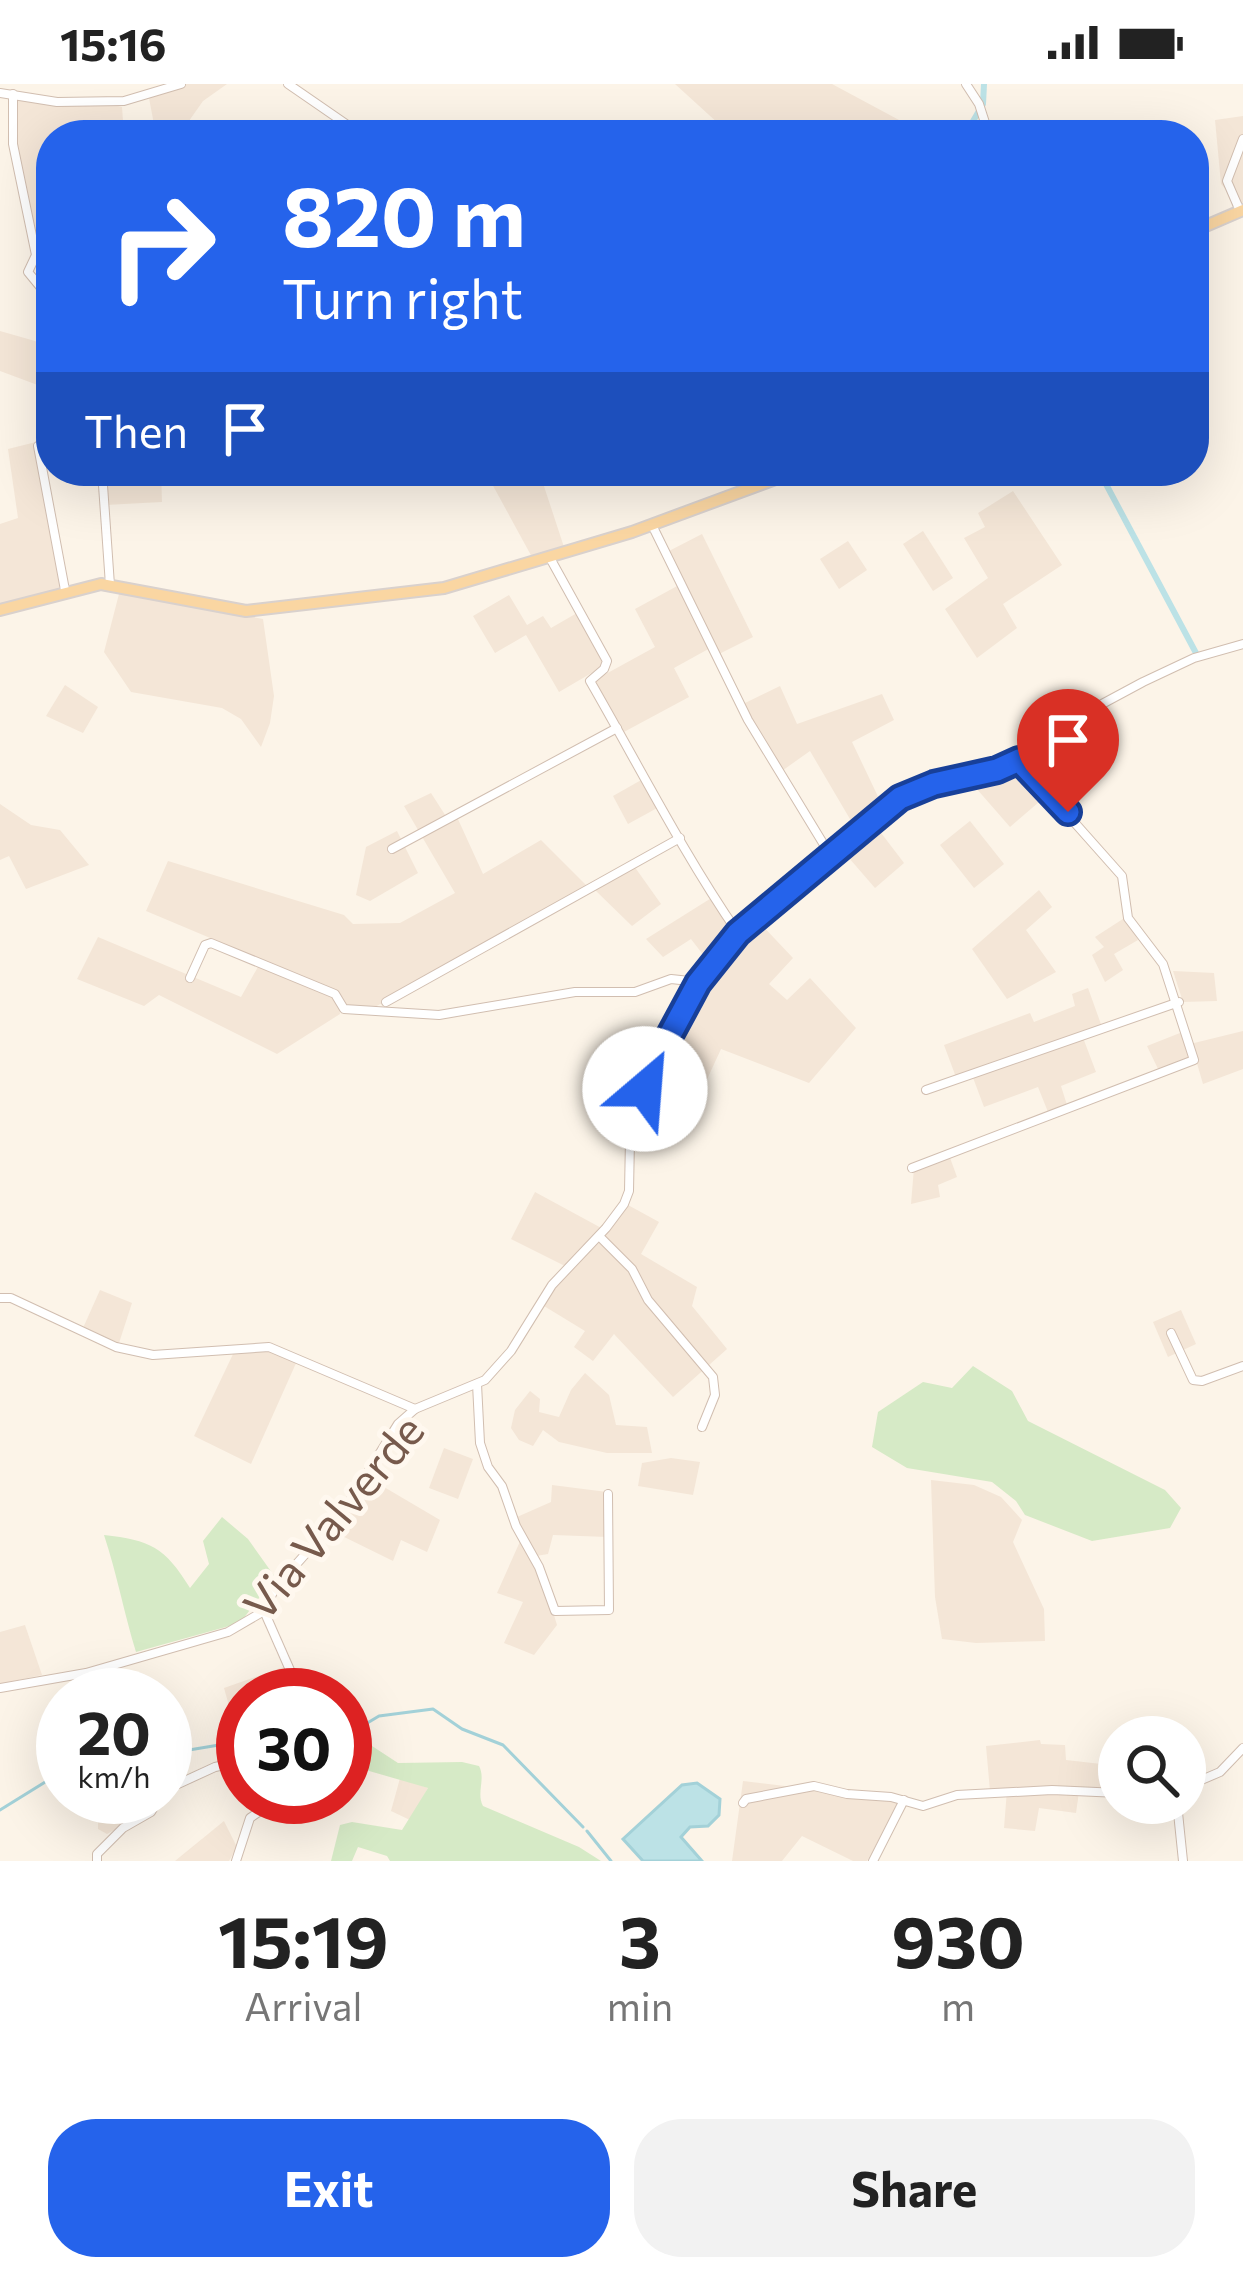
<!DOCTYPE html>
<html lang="en">
<head>
<meta charset="utf-8">
<style>
	:root { --surface:#fff; --page:#f2f2f2; --text:#222; --muted:#767676; --accent:#2563eb }
	body { margin:0; font-family:Commissioner,sans-serif; background:var(--page); color:var(--text); height:100vh; display:flex; flex-direction:column; font-size:45px; white-space:nowrap }
	* { box-sizing:border-box; margin:0 }
	p { font-size:39px; color:var(--muted) }
	.icon { flex:none; width:66px; height:66px; fill:none; stroke:currentColor; stroke-width:2; stroke-linecap:round; stroke-linejoin:round }
	.map { position:relative; height:1777px; overflow:hidden }
	.side { display:flex; flex-direction:column; background:var(--surface); flex:1 }
	.side>* { flex:none }
	.guide { position:absolute; left:36px; top:36px; width:1173px; height:366px; border-radius:48px; box-shadow:0 12px 48px #0002; background:#2563eb; color:#fff; overflow:hidden }
	.controls { position:absolute; left:1098px; top:1632px; display:grid; gap:24px }
	.controls a { display:grid; place-items:center; width:108px; height:108px; border-radius:50%; background:var(--surface); box-shadow:0 12px 48px #0002; font-size:60px }
	.speed { position:absolute; left:36px; top:1584px; display:flex; gap:24px; font-size:60px; font-weight:700; text-align:center }
	.speed>* { display:grid; place-content:center; width:156px; height:156px; border-radius:50%; background:var(--surface); box-shadow:0 12px 48px #0002; line-height:1 }
	.speed small { font-size:30px; font-weight:400 }
	.speed .limit { border:18px solid #d22; background:#fff; color:#111 }
	.pin { position:absolute; display:grid; place-items:center; width:102px; height:102px; color:#fff; margin:-123px -51px; border-radius:50% 50% 50% 0; rotate:-45deg; box-shadow:0 0 12px #0007 }
	.pin .icon { rotate:45deg }
	.me { position:absolute; width:132px; margin:-66px; rotate:27deg; stroke-linejoin:round; filter:drop-shadow(0 0 9px #0008) }
	.turn { display:flex; align-items:center; gap:42px; height:252px; padding:0 48px; font-size:54px }
	.turn .icon { width:156px; height:156px; stroke-width:2.5 }
	.turn b { display:block; font-size:84px; line-height:102px }
	.then { display:flex; align-items:center; height:114px; padding:0 48px; background:#0003; gap:24px; font-size:45px }
	.eta { display:flex; justify-content:space-evenly; align-items:center; height:204px; text-align:center }
	.eta b { font-size:72px; font-weight:700; line-height:84px }
	.button { display:flex; gap:24px; margin-top:auto; padding:24px 48px }
	.button a { flex:1; height:138px; border-radius:48px; background:var(--accent); color:#fff; font-size:48px; font-weight:700; line-height:138px; text-align:center }
	.button a+a { background:var(--page); color:var(--text) }
	.status { display:flex; justify-content:space-between; align-items:center; height:84px; padding:0 60px; background:var(--surface); direction:ltr }
	.status svg { height:33px; fill:currentColor }
	.map>svg:first-child { display:block }
	.residential { fill:#f4e6d7 }
	.green { fill:#d6eac6 }
	.water { fill:#bce2e6; stroke:#a3d1d8; stroke-width:3 }
	.lines { fill:none; stroke-linecap:round; stroke-linejoin:round }
	.stream { stroke:#a3d1d8; stroke-width:3 }
	.canal { stroke:#bce2e6; stroke-width:6 }
	.minor-casing { stroke:#d1beb0; stroke-width:10 }
	.major-casing { stroke:#d9d1cd; stroke-width:14 }
	.minor { stroke:#fff; stroke-width:8 }
	.major { stroke:#fad6a2; stroke-width:10 }
	.route-casing { stroke:#184099; stroke-width:30 }
	.route { stroke:#2563eb; stroke-width:21 }
	.labels { text-anchor:middle; dominant-baseline:central; stroke-width:10; stroke-linejoin:round; paint-order:stroke }
	.street-label { font-size:45px; fill:#775a4c; stroke:#fff8ef }
</style>
</head>
<body>
<div class="status"><b>15:16</b><svg viewBox="0 0 49 12"><path d="M0 12V9h3v3zM5 12V6h3v6zM10 12V3h3v9zM15 12V0h3v12zM26 1h20v11H26zM47 4h2v5h-2z"/></svg></div>
<div class="map">
<svg width="1243" height="1777" viewBox="0 0 1243 1777">
	<rect width="100%" height="100%" fill="#fcf4e8"/>
	<g class="residential">
		<polygon points="185,0 227,0 203,17 179,51 156,51 149,14"/>
		<polygon points="675,0 832,0 927,51 731,51"/>
		<polygon points="16,15 90,15 122,23 124,51 51,51 51,185 38,177 13,43"/>
		<polygon points="1243,32 1243,122 1242,123 1221,100 1215,36"/>
		<polygon points="0,247 35,257 51,268 51,306 0,287"/>
		<polygon points="40,357 41,387 62,504 0,522 0,440 18,434 8,365"/>
		<polygon points="103,387 161,387 162,418 105,421"/>
		<polygon points="485,387 539,387 564,463 533,475"/>
		<polygon points="1013,407 1062,481 1003,520 1017,544 977,574 945,525 988,494 964,454 985,443 978,429"/>
		<polygon points="923,447 953,494 933,507 903,460"/>
		<polygon points="702,450 753,553 717,571 712,563 674,584 689,613 622,649 593,597 655,563 635,525 679,501 667,468"/>
		<polygon points="848,457 867,486 839,505 820,475"/>
		<polygon points="120,506 263,535 274,612 270,639 261,663 241,635 222,624 131,608 104,568"/>
		<polygon points="509,511 527,541 543,532 551,544 577,529 607,580 559,608 526,551 495,569 473,532"/>
		<polygon points="65,601 98,623 83,649 46,632"/>
		<polygon points="780,602 797,640 882,610 894,636 852,658 883,723 857,747 810,667 779,689 743,620"/>
		<polygon points="1017,679 1046,712 1010,743 969,696"/>
		<polygon points="643,695 659,723 628,740 613,712"/>
		<polygon points="431,709 449,737 457,733 483,790 541,756 589,804 375,923 348,924 343,921 339,908 146,827 168,777 344,831 353,840 400,839 455,809 404,722"/>
		<polygon points="0,720 31,741 60,746 89,781 26,805 9,772 0,776"/>
		<polygon points="970,737 1004,780 974,804 940,761"/>
		<polygon points="875,741 904,779 875,804 843,767"/>
		<polygon points="397,747 418,789 370,817 356,811 366,763"/>
		<polygon points="634,782 661,820 632,842 594,805"/>
		<polygon points="1039,806 1052,823 1026,846 1056,888 1007,915 972,865"/>
		<polygon points="713,813 735,849 708,877 691,855 663,873 646,855"/>
		<polygon points="1126,833 1138,856 1114,870 1123,886 1105,898 1092,871 1104,863 1095,853"/>
		<polygon points="757,836 793,874 769,900 787,916 810,894 856,944 809,999 721,965 698,1015 647,1002 653,985 724,866"/>
		<polygon points="98,853 241,913 259,881 338,916 340,930 277,970 159,911 144,922 77,895"/>
		<polygon points="1173,887 1214,889 1217,917 1183,918"/>
		<polygon points="1088,904 1102,943 1082,951 1096,988 1061,1002 1067,1021 1048,1028 1038,1003 984,1023 972,991 957,996 944,961 1030,929 1034,938 1075,922 1072,910"/>
		<polygon points="1185,947 1190,960 1243,947 1243,985 1203,1000 1196,976 1160,989 1147,962"/>
		<polygon points="949,1071 957,1093 938,1101 940,1113 911,1120 914,1084"/>
		<polygon points="535,1108 605,1146 565,1182 511,1155"/>
		<polygon points="628,1121 659,1138 641,1170 697,1203 692,1222 727,1265 673,1313 614,1250 593,1277 574,1263 585,1247 544,1222 563,1193 602,1156"/>
		<polygon points="100,1206 132,1219 119,1259 83,1244"/>
		<polygon points="1181,1226 1196,1260 1168,1273 1153,1238"/>
		<polygon points="269,1266 297,1277 251,1380 194,1352 234,1268"/>
		<polygon points="585,1289 609,1311 616,1341 647,1343 652,1369 607,1369 559,1358 543,1346 533,1362 519,1356 511,1344 515,1326 530,1307 540,1315 539,1328 559,1333 571,1306"/>
		<polygon points="444,1364 473,1375 458,1415 429,1404"/>
		<polygon points="671,1374 700,1378 693,1411 638,1402 642,1379"/>
		<polygon points="367,1393 440,1436 427,1468 401,1456 393,1477 330,1446 352,1422"/>
		<polygon points="931,1396 974,1401 1001,1413 1022,1436 1013,1458 1044,1525 1045,1557 976,1559 942,1555 935,1513"/>
		<polygon points="552,1401 607,1408 608,1453 553,1451 548,1470 536,1472 557,1541 534,1571 504,1559 523,1518 497,1509 522,1453 517,1433 551,1418"/>
		<polygon points="25,1541 42,1591 0,1600 0,1548"/>
		<polygon points="292,1580 301,1608 243,1611 243,1631 233,1636 224,1604"/>
		<polygon points="1040,1656 1041,1660 1065,1661 1066,1676 1119,1682 1119,1706 1079,1708 1076,1729 1039,1724 1035,1747 1004,1744 1007,1706 990,1707 986,1662"/>
		<polygon points="400,1694 428,1704 410,1736 391,1727"/>
		<polygon points="743,1697 901,1716 867,1777 853,1777 802,1752 782,1777 732,1777"/>
		<polygon points="109,1713 157,1713 143,1731 107,1750 98,1745 98,1728"/>
		<polygon points="224,1737 237,1763 229,1777 175,1777"/>
	</g>
	<g class="green">
		<polygon points="973,1282 1012,1307 1028,1337 1165,1406 1181,1424 1170,1444 1092,1457 1025,1431 1016,1417 992,1398 907,1384 872,1363 878,1328 923,1298 952,1304"/>
		<path d="M 222,1433 L 248,1455 L 275,1493 L 240,1539 L 136,1568 C 124,1529 117,1490 104,1451 C 150,1456 165,1463 190,1504 L 209,1480 L 203,1457 Z"/>
		<path d="M 345,1658 L 372,1662 L 398,1679 L 462,1678 L 479,1682 C 486,1695 476,1709 483,1722 L 579,1763 L 601,1777 L 390,1777 L 387,1772 L 358,1763 L 352,1777 L 331,1777 L 340,1741 L 352,1738 L 402,1746 L 428,1704 L 345,1680 Z"/>
	</g>
	<polygon class="water" points="697,1699 720,1715 719,1731 708,1742 690,1743 681,1753 702,1777 643,1777 623,1755 682,1701"/>
	<g class="lines">
		<g class="stream">
			<polyline points="345,1636 359,1644 379,1632 433,1625 462,1645 503,1661 583,1743"/>
			<polyline points="165,1670 243,1657"/>
			<polyline points="0,1726 63,1687"/>
			<polyline points="587,1747 611,1777"/>
		</g>
		<g class="canal">
			<polyline points="965,51 983,20 984,0"/>
			<polyline points="1099,387 1196,569"/>
		</g>
		<defs>
			<g id="minor">
				<polyline points="288,0 362,51"/>
				<polyline points="966,0 979,20 989,51"/>
				<polyline points="0,9 57,18 124,17 181,0"/>
				<polyline points="13,10 13,60 36,171 28,188 51,216"/>
				<polyline points="1240,127 1227,97 1243,55"/>
				<polyline points="46,254 51,248"/>
				<polyline points="38,362 65,506"/>
				<polyline points="102,387 110,501"/>
				<polyline points="652,441 748,636 832,774"/>
				<path d="M 550,474 L 607,577 L 604,585 L 590,597 C 639,682 683,769 738,849"/>
				<polyline points="392,765 617,644"/>
				<polyline points="190,894 205,861 211,859 335,910 344,925 439,931 575,908 635,908 671,895 699,898"/>
				<polyline points="386,918 680,754"/>
				<polyline points="926,1006 1179,918"/>
				<polyline points="912,1084 1194,976 1163,880 1128,834 1122,792 1019,676"/>
				<polyline points="599,1152 632,1185 648,1216 713,1293 715,1311 702,1343"/>
				<polyline points="0,1214 11,1214 116,1263 153,1271 269,1263 415,1325"/>
				<polyline points="1171,1249 1193,1296 1202,1297 1243,1282"/>
				<polyline points="477,1300 480,1359 488,1383 502,1402 516,1442 539,1483 555,1527 609,1526 608,1410"/>
				<polyline points="264,1527 301,1611"/>
				<polyline points="0,1604 86,1589 228,1548 264,1527 275,1504 343,1428 398,1340 415,1325 485,1296 511,1267 552,1201 606,1144 624,1120 629,1107 630,1055 650,988 698,899 738,849 900,714 934,700 997,685 1019,676 1089,627 1143,598 1194,574 1243,560"/>
				<polyline points="1185,1703 1220,1688 1243,1664"/>
				<polyline points="165,1706 215,1683 243,1677"/>
				<polyline points="743,1719 746,1715 814,1702 847,1710 891,1713 923,1722 957,1711 1052,1706 1119,1709"/>
				<polyline points="1177,1719 1183,1777"/>
				<polyline points="97,1777 97,1770 123,1744 151,1728 160,1713"/>
				<polyline points="236,1777 250,1734 281,1713"/>
				<polyline points="873,1777 904,1716"/>
			</g>
			<g id="major">
				<polyline points="1194,147 1243,126"/>
				<polyline points="0,526 101,500 246,527 444,504 632,448 797,387"/>
			</g>
		</defs>
		<use href="#minor" class="minor-casing"/>
		<use href="#major" class="major-casing"/>
		<use href="#minor" class="minor"/>
		<use href="#major" class="major"/>
	</g>
	<g class="lines">
		<defs>
			<polyline id="route" points="645,1005 650,988 698,899 738,849 900,714 934,700 997,686 1019,676 1068,728"/>
		</defs>
		<use href="#route" class="route-casing"/>
		<use href="#route" class="route"/>
	</g>
	<g class="labels">
		<g class="street-label">
			<text transform="translate(332 1432) rotate(-50)">Via Valverde</text>
		</g>
	</g>
</svg>
<div class="controls">
<a><svg class="icon" aria-label="search" viewBox="0 0 24 24"><circle cx="10" cy="10" r="6"/><path d="M15 15l6 6"/></svg></a>
</div>
<div class="speed"><div>20<small>km/h</small></div><div class="limit">30</div></div>
<div class="pin" style="left:1068px;top:728px;background:#d93025"><svg class="icon" aria-label="arrive" viewBox="0 0 24 24"><path d="M6 21V4h12l-3 4 3 4H6"/></svg></div>
<svg class="me" style="left:645px;top:1005px" viewBox="-20 -20 40 40"><circle r="19" fill="#fff"/><path d="M0-13L10 11 0 6-10 11z" fill="#2563eb"/></svg>
<div class="guide">
<div class="turn"><svg class="icon" aria-label="right" viewBox="0 0 24 24"><path d="M7 20v-9h11M14 6l5 5-5 5"/></svg><div><b>820 m</b>Turn right</div></div>
<div class="then">Then<svg class="icon" aria-label="arrive" viewBox="0 0 24 24"><path d="M6 21V4h12l-3 4 3 4H6"/></svg></div>
</div>
</div>
<section class="side">
<div class="eta">
<div><b>15:19</b><p>Arrival</p></div>
<div><b>3</b><p>min</p></div>
<div><b>930</b><p>m</p></div>
</div>
<div class="button"><a>Exit</a><a>Share</a></div>
</section>
</body>
</html>
